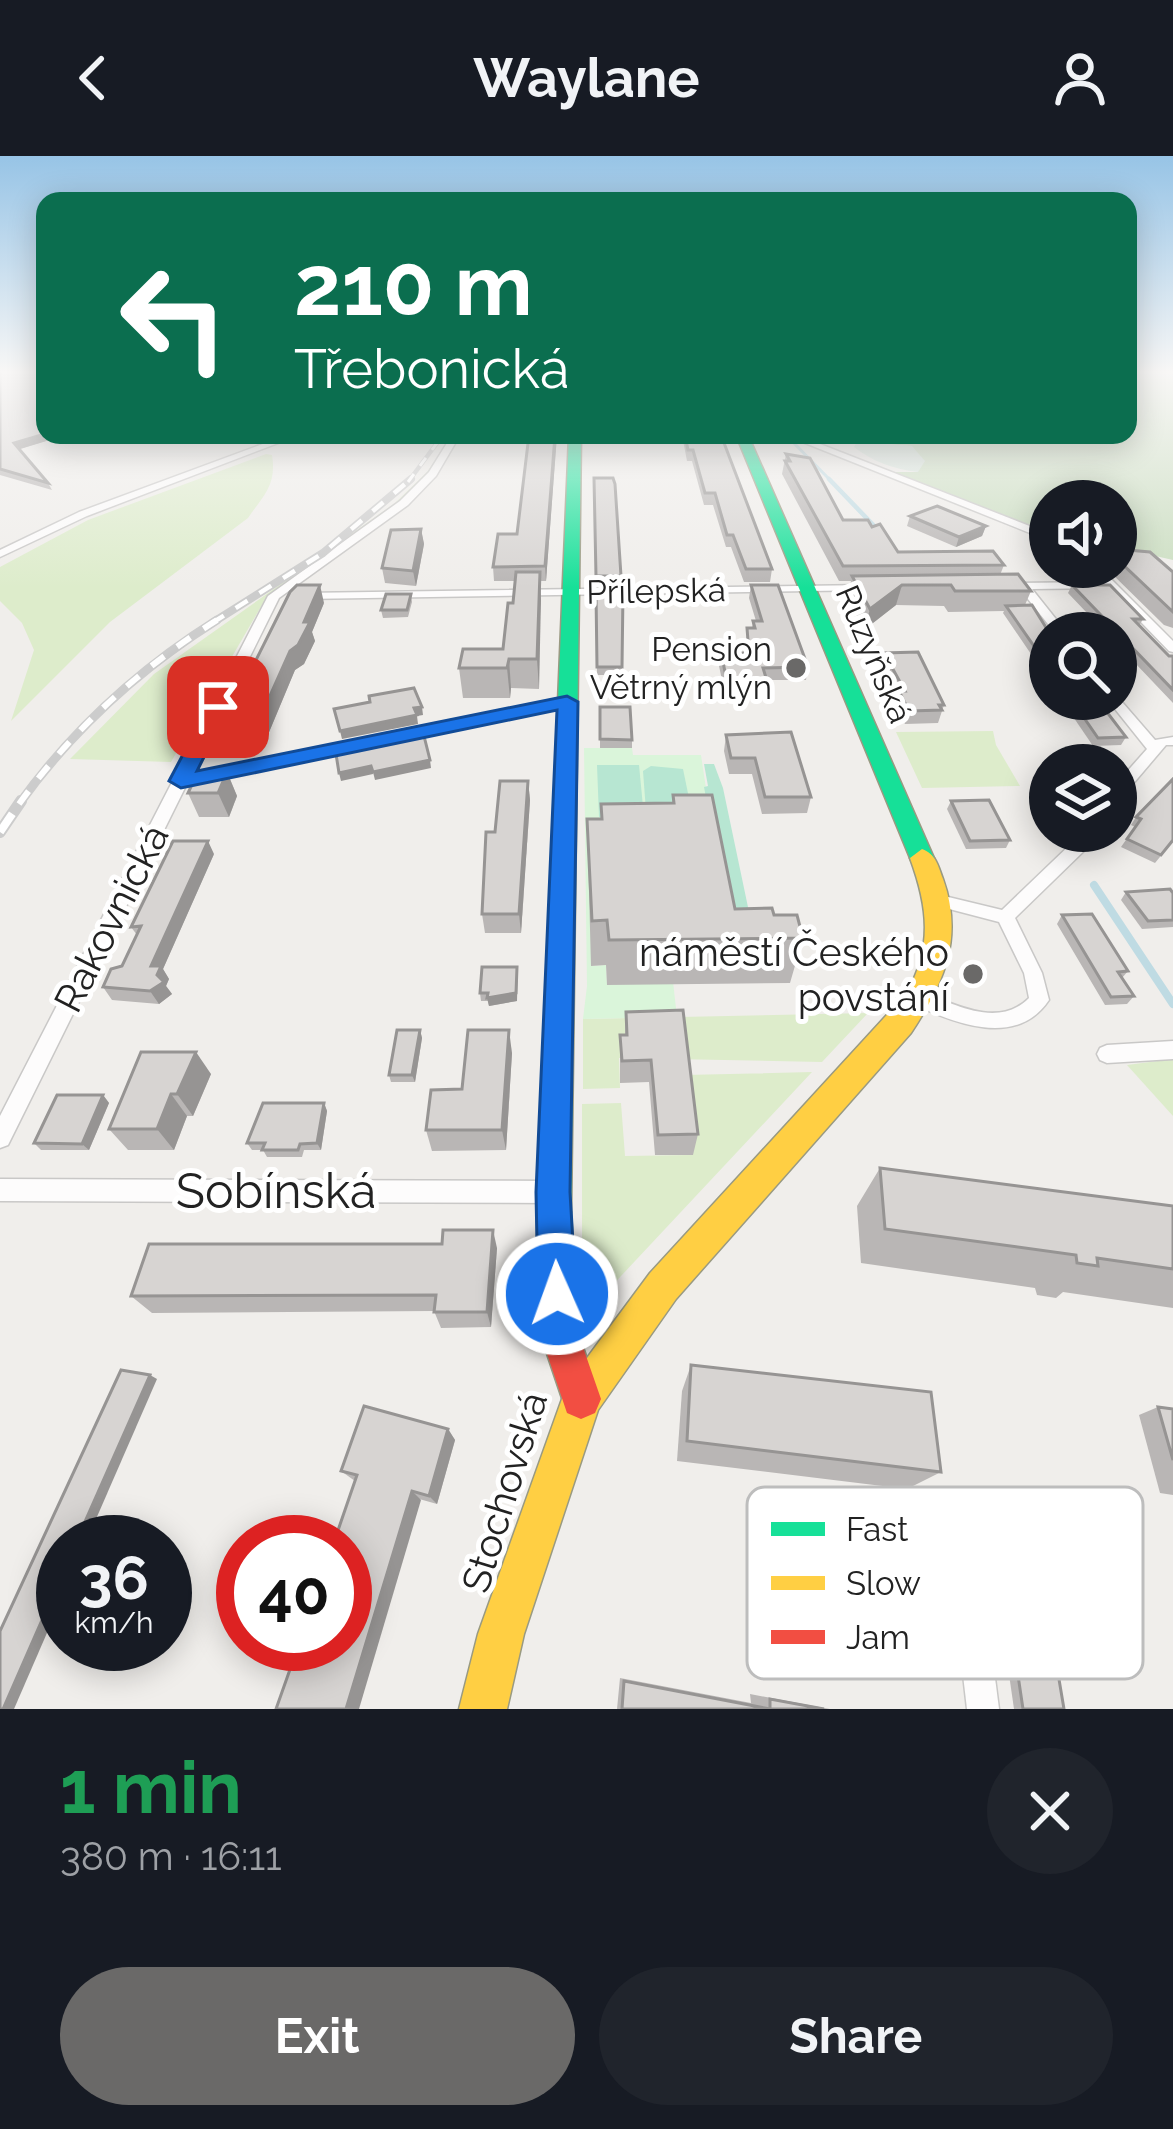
<!DOCTYPE html>
<html lang="en">
<head>
<meta charset="utf-8">
<style>
	:root { --surface:#171b24; --page:#20242c; --text:#f1f3f6; --muted:#9ea1a6; --accent:#6a6968 }
	body { margin:0; font-family:Raleway,sans-serif; background:var(--page); color:var(--text); height:100vh; display:flex; flex-direction:column; font-size:45px; white-space:nowrap }
	* { box-sizing:border-box; margin:0 }
	p { font-size:39px; color:var(--muted) }
	.icon { flex:none; width:66px; height:66px; fill:none; stroke:currentColor; stroke-width:2; stroke-linecap:round; stroke-linejoin:round }
	.map { position:relative; height:1553px; overflow:hidden }
	.panel { display:flex; flex-direction:column; background:var(--surface); flex:1 }
	.panel>* { flex:none }
	.hud { position:absolute; left:36px; top:36px; width:1101px; height:252px; border-radius:24px; box-shadow:0 6px 30px #0003; background:#0b6e4f; color:#fff; overflow:hidden }
	.tools { position:absolute; left:1029px; top:324px; display:grid; gap:24px }
	.tools a { display:grid; place-items:center; width:108px; height:108px; border-radius:50%; background:var(--surface); box-shadow:0 6px 30px #0003; font-size:60px }
	.speed { position:absolute; left:36px; top:1359px; display:flex; gap:24px; font-size:60px; font-weight:700; text-align:center }
	.speed>* { display:grid; place-content:center; width:156px; height:156px; border-radius:50%; background:var(--surface); box-shadow:0 6px 30px #0003; line-height:1 }
	.speed small { font-size:30px; font-weight:400 }
	.speed .limit { border:18px solid #d22; background:#fff; color:#111 }
	.pin { position:absolute; display:grid; place-items:center; width:102px; height:102px; color:#fff; margin:-51px; border-radius:24px; box-shadow:0 6px 18px #0006 }
	.me { position:absolute; width:132px; margin:-66px; rotate:358deg; stroke-linejoin:round; filter:drop-shadow(0 0 9px #0008) }
	.turn { display:flex; align-items:center; gap:42px; height:252px; padding:0 60px; font-size:54px }
	.turn .icon { width:156px; height:156px; stroke-width:2.5 }
	.turn b { display:block; font-size:84px; line-height:102px }
	.round { display:grid; place-items:center; flex:none; width:126px; height:126px; border-radius:63px; background:var(--page) }
	.summary { display:flex; align-items:center; justify-content:space-between; height:204px; padding:0 60px }
	h1 { font-size:72px; font-weight:700; line-height:90px; color:#1e9e55 }
	.cta { display:flex; gap:24px; margin-top:auto; padding:24px 60px }
	.cta a { flex:1; height:138px; border-radius:72px; background:var(--accent); color:#fff; font-size:48px; font-weight:700; line-height:138px; text-align:center }
	.cta a+a { background:var(--page); color:var(--text) }
	header { display:flex; justify-content:space-between; align-items:center; height:156px; padding:0 60px; background:var(--surface); font-size:54px; font-weight:700 }
	.map>svg:first-child { display:block }
	.grass { fill:#ddeccb }
	.forest { fill:#cbdec1 }
	.wetland { fill:#d9e6de }
	.park { fill:#daf5da }
	.pitch { fill:#b7e6d2 }
	.lines { fill:none; stroke-linecap:round; stroke-linejoin:round }
	.stream-far2 { stroke:#bfdbe3; stroke-width:3 }
	.stream-far1 { stroke:#bfdbe3; stroke-width:4.5 }
	.stream { stroke:#bfdbe3; stroke-width:8 }
	.street-casing { stroke:#c9c8c7; stroke-width:3 }
	.fast-casing { stroke:#999a82; stroke-width:3 }
	.slow-casing { stroke:#999a82; stroke-width:3 }
	.jam-casing { stroke:#999a82; stroke-width:3 }
	.street { fill:#fdfcfc; fill-rule:evenodd }
	.fast { fill:#16e098; fill-rule:evenodd }
	.slow { fill:#ffcf43; fill-rule:evenodd }
	.jam { fill:#f24e42; fill-rule:evenodd }
	.rail-far3-casing { stroke:#ccc; stroke-width:4.5 }
	.rail-far2-casing { stroke:#ccc; stroke-width:8 }
	.rail-far1-casing { stroke:#ccc; stroke-width:9 }
	.rail-casing { stroke:#ccc; stroke-width:12 }
	.rail-far3 { stroke:#fff; stroke-width:3; stroke-dasharray:10; stroke-linecap:butt }
	.rail-far2 { stroke:#fff; stroke-width:4.5; stroke-dasharray:14; stroke-linecap:butt }
	.rail-far1 { stroke:#fff; stroke-width:6; stroke-dasharray:16; stroke-linecap:butt }
	.rail { stroke:#fff; stroke-width:8; stroke-dasharray:22; stroke-linecap:butt }
	.wall { fill:#b9b6b5 }
	.shaded-wall { fill:#969493 }
	.building { fill:#d7d4d2; stroke:#969493; stroke-width:3 }
	.route { fill:#1a73e8; stroke:#114b97; stroke-width:3 }
	.poi-dot { fill:#6a6968; stroke:#fff; stroke-width:4.5 }
	.labels { text-anchor:middle; dominant-baseline:central; stroke-width:10; stroke-linejoin:round; paint-order:stroke }
	.far-street-label { font-size:33px; fill:#222; stroke:#fff }
	.far-poi-label { font-size:33px; fill:#222; stroke:#fff; text-anchor:end }
	.street-label { font-size:39px; fill:#222; stroke:#fff }
	.poi-label { font-size:39px; fill:#222; stroke:#fff; text-anchor:end }
	.near-street-label { font-size:48px; fill:#222; stroke:#fff }
	.key { fill:#fff; stroke:#bdbdbd; stroke-width:3 }
	.key-label { font-size:33px; fill:#222 }
</style>
</head>
<body>
<header><svg class="icon" aria-label="back" viewBox="0 0 24 24"><path d="M15 5l-7 7 7 7"/></svg>Waylane<svg class="icon" aria-label="person" viewBox="0 0 24 24"><circle cx="12" cy="8" r="4"/><path d="M4 21q1-7 8-7t8 7"/></svg></header>
<div class="map">
<svg width="1173" height="1553" viewBox="0 0 1173 1553">
	<rect width="100%" height="100%" fill="#f0eeeb"/>
	<g class="grass">
		<polygon points="453,279 429,318 400,346 266,442 171,606 70,603 154,518 395,347 427,316"/>
		<path d="M 266,298 L 272,299 C 277,329 263,340 248,362 L 110,466 L 11,565 L 34,494 L 22,467 L 0,445 L 0,411 L 88,364 Z"/>
		<polygon points="993,575 996,589 1020,630 922,632 896,576"/>
		<polygon points="868,857 822,906 619,902 620,932 583,933 583,863"/>
		<polygon points="1173,903 1173,960 1127,909"/>
		<polygon points="812,916 592,1151 582,1148 582,948 621,947 625,1000 692,999 684,919"/>
	</g>
	<polygon class="forest" points="1128,214 1173,214 1173,404 1116,391 1116,345 1050,345 1050,376 1027,371 886,316 918,316 912,290 857,286 860,279 1128,279"/>
	<path class="wetland" d="M 857,286 L 912,290 L 925,305 L 918,316 C 894,313 873,306 854,291 Z"/>
	<polygon class="park" points="584,592 632,592 633,599 701,599 714,686 591,810 606,809 607,828 671,808 677,861 583,863 587,830"/>
	<g class="pitch">
		<polygon points="704,608 714,608 723,632 757,794 735,794 704,631 708,630"/>
		<polygon points="597,609 639,609 644,661 599,661"/>
		<polygon points="651,610 683,613 691,652 646,655 643,615"/>
	</g>
	<g class="lines">
		<g class="stream-far2">
			<polyline points="1128,216 1173,220"/>
			<polyline points="779,279 790,283 832,326"/>
		</g>
		<polyline class="stream-far1" points="829,323 879,375"/>
		<polyline class="stream" points="1094,729 1173,848"/>
		<defs>
			<g id="street">
				<polygon points="287,279 299,279 87,360 0,401 0,394 79,356"/>
				<polygon points="452,279 460,279 436,320 408,349 279,442 8,989 0,992 0,960 268,440 400,345 429,316"/>
				<polygon points="785,279 797,279 1050,378 1050,385"/>
				<polygon points="1087,411 1099,411 1173,485 1173,496 1169,495 1108,432 1032,433 1067,477 1055,477 1020,433 1005,433 999,430 1005,427 1101,426"/>
				<polygon points="869,429 875,432 873,434 303,443 297,440 303,437"/>
				<polygon points="1116,539 1155,584 1173,581 1173,589 1166,589 1121,642 1116,643 1116,628 1147,593 1107,543 1116,543"/>
				<polygon points="567,542 574,546 572,549 203,626 195,621 203,616"/>
				<path d="M 1080,675 L 1096,675 L 1087,692 L 1015,762 L 1042,817 L 1049,844 C 1017,892 956,868 913,848 L 910,843 L 913,838 L 920,835 C 954,848 998,873 1029,842 L 1024,817 L 999,766 L 934,749 L 931,745 L 940,739 L 1002,754 L 1075,684 Z"/>
				<polygon points="1173,885 1173,903 1107,907 1100,904 1097,898 1100,892 1107,889"/>
				<polygon points="0,1023 553,1025 561,1028 564,1036 561,1044 553,1047 0,1045"/>
				<polygon points="962,1367 972,1372 977,1382 999,1553 967,1553 947,1382 952,1372"/>
			</g>
			<g id="fast">
				<polygon points="569,279 581,279 571,1056 566,1068 554,1073 542,1068 537,1056"/>
				<polygon points="736,279 748,279 934,702 931,708 913,708 910,702"/>
			</g>
			<path id="slow" d="M 922,693 C 936,698 938,710 943,723 C 964,782 944,827 911,877 L 676,1143 L 598,1254 L 524,1478 L 507,1553 L 459,1553 L 478,1478 L 567,1229 L 650,1117 L 906,838 C 933,791 928,751 910,702 Z"/>
			<polygon id="jam" points="554,1039 566,1044 571,1056 577,1174 601,1243 595,1257 581,1263 567,1257 539,1174 537,1056 542,1044"/>
		</defs>
		<use href="#street" class="street-casing"/>
		<use href="#fast" class="fast-casing"/>
		<use href="#slow" class="slow-casing"/>
		<use href="#jam" class="jam-casing"/>
		<use href="#street" class="street"/>
		<use href="#fast" class="fast"/>
		<use href="#slow" class="slow"/>
		<use href="#jam" class="jam"/>
		<defs>
			<polyline id="rail-far3" points="408,326 443,279"/>
			<polyline id="rail-far2" points="212,467 323,397 411,323"/>
			<path id="rail-far1" d="M 19,648 C 73,573 139,513 217,464"/>
			<polyline id="rail" points="0,676 21,645"/>
		</defs>
		<use href="#rail-far3" class="rail-far3-casing"/>
		<use href="#rail-far2" class="rail-far2-casing"/>
		<use href="#rail-far1" class="rail-far1-casing"/>
		<use href="#rail" class="rail-casing"/>
		<use href="#rail-far3" class="rail-far3"/>
		<use href="#rail-far2" class="rail-far2"/>
		<use href="#rail-far1" class="rail-far1"/>
		<use href="#rail" class="rail"/>
	</g>
	<g class="wall">
		<polygon points="0,214 45,279 66,279 19,293 48,327 52,334 0,319"/>
		<polygon points="529,279 557,279 546,425 540,425 539,533 511,532 510,542 463,542 459,512 503,493 513,447 516,425 494,425 493,411 517,378"/>
		<polygon points="592,279 615,279 615,288 593,288"/>
		<polygon points="682,279 721,279 772,413 770,426 744,426 731,391 726,391 713,349 704,349 692,305 687,305"/>
		<polygon points="786,298 843,364 872,371 898,396 1004,409 1000,419 1031,435 1025,449 1050,478 1050,526 1003,457 1004,455 948,456 944,450 896,449 864,474 847,441 851,425 839,425 782,318"/>
		<polygon points="594,322 621,420 621,427 596,428"/>
		<polygon points="910,360 986,370 982,380 956,391 907,370"/>
		<polygon points="421,373 424,388 416,430 385,427 382,412"/>
		<polygon points="1040,389 1050,389 1050,411 1096,411 1091,422 1054,422 1035,402"/>
		<polygon points="1116,393 1173,416 1173,472 1164,469 1105,411 1116,411"/>
		<polygon points="751,429 808,511 806,524 767,524 764,538 725,538 719,510 721,497 746,497 747,472 752,472 753,465 756,465 749,442"/>
		<polygon points="1072,429 1143,463 1139,470 1169,500 1173,500 1173,547 1116,487 1116,477 1106,477 1068,437"/>
		<polygon points="596,436 623,436 622,519 597,519"/>
		<polygon points="411,438 412,446 408,461 383,462 381,454"/>
		<polygon points="324,447 312,476 315,485 304,508 295,514 267,581 235,581 227,562"/>
		<polygon points="884,497 944,549 938,567 905,568 895,548 897,541 881,509"/>
		<polygon points="1061,543 1097,543 1126,581 1121,589 1093,590"/>
		<polygon points="600,551 632,584 632,592 600,592"/>
		<polygon points="726,579 811,641 807,657 762,658 752,618 729,618 724,595"/>
		<polygon points="227,616 237,640 229,661 199,661 188,637"/>
		<polygon points="528,625 530,644 521,777 485,777 482,758 495,676"/>
		<polygon points="673,639 735,753 774,759 803,782 790,827 607,829 606,809 591,810 587,663 601,663 601,648 672,647"/>
		<polygon points="951,645 1010,684 1006,692 966,693 947,653"/>
		<polygon points="1136,661 1173,685 1155,707 1121,691 1135,671 1131,669"/>
		<polygon points="214,698 163,813 169,823 166,830 172,838 159,848 112,844 103,831 122,810 137,779 131,771"/>
		<polygon points="1126,736 1173,737 1173,771 1142,773 1121,744"/>
		<polygon points="1062,759 1128,815 1122,822 1134,840 1127,848 1105,849 1057,768"/>
		<polygon points="518,819 517,845 489,850 488,845 481,845 480,837"/>
		<polygon points="626,856 698,978 693,999 655,999 649,926 620,927 620,879 625,879"/>
		<polygon points="420,874 422,882 415,926 391,926 389,919"/>
		<polygon points="141,896 211,918 193,960 187,960 174,994 128,994 109,973"/>
		<polygon points="512,897 506,994 432,995 426,974 462,933"/>
		<polygon points="103,939 109,947 89,994 41,994 34,987"/>
		<polygon points="324,947 327,955 321,994 304,994 302,1001 267,1001 263,994 252,994 247,987"/>
		<polygon points="880,1012 1173,1050 1173,1152 1063,1136 1056,1142 1037,1139 1035,1132 861,1107 857,1050"/>
		<polygon points="442,1088 497,1092 491,1171 441,1172 434,1155 152,1157 131,1140"/>
		<polygon points="691,1209 941,1316 907,1333 677,1305 682,1235"/>
		<polygon points="1158,1251 1173,1253 1173,1339 1160,1337 1139,1259"/>
		<polygon points="448,1273 455,1284 437,1348 355,1325 341,1315"/>
		<polygon points="994,1357 1064,1553 1014,1553 986,1359"/>
		<polygon points="620,1522 751,1547 750,1538 830,1553 617,1553"/>
	</g>
	<g class="shaded-wall">
		<polygon points="45,278 66,279 17,294 14,287"/>
		<polygon points="555,279 557,279 546,425 545,410"/>
		<polygon points="986,370 982,380 956,391 959,381"/>
		<polygon points="421,373 424,388 416,430 413,415"/>
		<polygon points="540,416 541,444 539,533 537,503"/>
		<polygon points="320,429 324,447 312,476 315,485 304,508 295,514 267,581 260,562"/>
		<polygon points="902,429 896,449 864,474 870,453"/>
		<polygon points="509,503 511,532 510,542 507,512"/>
		<polygon points="422,551 423,559 417,560 418,568 342,583 340,575"/>
		<polygon points="430,604 431,612 375,624 373,616"/>
		<polygon points="371,610 373,618 341,625 339,617"/>
		<polygon points="227,616 237,640 229,661 218,637"/>
		<polygon points="528,625 530,644 521,777 519,758"/>
		<polygon points="208,685 214,698 163,813 169,823 166,830 172,838 159,848 150,835 151,810"/>
		<polygon points="517,811 517,845 489,850 487,842"/>
		<polygon points="420,874 422,882 415,926 412,919"/>
		<polygon points="509,874 512,897 506,994 502,974"/>
		<polygon points="196,896 211,918 193,960 177,938"/>
		<polygon points="171,938 187,960 174,994 157,973"/>
		<polygon points="103,939 109,947 89,994 82,988"/>
		<polygon points="324,947 327,955 321,994 317,987"/>
		<polygon points="493,1074 497,1092 491,1171 487,1156"/>
		<polygon points="150,1219 157,1223 86,1386 76,1386"/>
		<polygon points="448,1273 455,1284 437,1348 429,1340"/>
		<polygon points="412,1335 421,1344 359,1553 346,1553"/>
		<polygon points="63,1416 63,1440 14,1553 3,1553"/>
	</g>
	<g class="building">
		<polygon points="0,214 45,214 45,278 14,287 48,327 0,313"/>
		<polygon points="529,279 555,279 545,410 493,411 498,378 517,378"/>
		<polygon points="685,279 721,279 772,413 746,413 733,379 727,379 715,337 705,337 693,294 688,294"/>
		<polygon points="786,298 810,302 843,364 868,364 872,371 880,368 898,396 993,395 1004,409 843,410 785,305 790,305"/>
		<polygon points="594,322 613,322 615,328 621,420 596,420"/>
		<polygon points="937,350 986,370 959,381 910,360"/>
		<polygon points="421,373 413,415 382,412 391,374"/>
		<polygon points="1040,389 1050,389 1050,399"/>
		<polygon points="1116,393 1150,396 1173,416 1173,456 1116,402"/>
		<polygon points="516,416 540,416 537,503 509,503 507,512 459,512 463,493 503,493 508,447 513,447"/>
		<polygon points="1018,418 1031,435 955,435 951,429 902,429 870,453 852,420"/>
		<polygon points="297,429 320,429 304,466 310,466 298,489 290,495 260,562 227,562 290,436"/>
		<polygon points="751,429 778,429 808,511 763,512 767,525 727,525 721,497 749,497 747,472 755,472 753,465 762,465"/>
		<polygon points="1072,429 1110,429 1143,463 1133,463 1169,500 1173,500 1173,534"/>
		<polygon points="596,436 623,436 622,511 597,511"/>
		<polygon points="386,438 411,438 407,454 381,454"/>
		<polygon points="1032,449 1050,478 1050,513 1006,450"/>
		<polygon points="918,496 944,549 939,549 942,554 909,555 899,535 905,535 884,497"/>
		<polygon points="414,532 422,551 414,552 417,559 340,575 334,553 370,546 369,540"/>
		<polygon points="1071,543 1097,543 1126,581 1098,582"/>
		<polygon points="600,551 630,551 632,584 600,583"/>
		<polygon points="423,576 430,604 373,616 371,610 339,617 336,598 346,596 345,592"/>
		<polygon points="791,576 811,641 765,641 755,602 731,602 726,579"/>
		<polygon points="198,616 227,616 218,637 188,637"/>
		<polygon points="1173,623 1173,684 1161,699 1127,683 1141,663 1136,661"/>
		<polygon points="500,625 528,625 519,758 482,758 486,676 495,676"/>
		<polygon points="673,639 712,639 735,753 772,752 774,759 797,759 803,782 609,784 607,764 592,765 587,663 602,663 601,648 674,647"/>
		<polygon points="989,644 1010,684 970,685 951,645"/>
		<polygon points="173,685 208,685 151,810 161,810 157,819 164,826 150,835 103,831 111,813 122,810 141,770 131,771"/>
		<polygon points="1170,733 1173,737 1173,764 1148,765 1126,736"/>
		<polygon points="1092,758 1128,815 1118,816 1134,840 1111,841 1062,759"/>
		<polygon points="482,811 517,811 516,837 487,842 488,837 480,837"/>
		<polygon points="683,854 698,978 658,979 651,904 622,905 620,879 627,879 626,856"/>
		<polygon points="397,874 420,874 412,919 389,919"/>
		<polygon points="468,874 509,874 502,974 426,974 431,934 462,933"/>
		<polygon points="141,896 196,896 177,938 171,938 157,973 109,973"/>
		<polygon points="57,939 103,939 82,988 34,987"/>
		<polygon points="263,947 324,947 317,987 300,988 298,994 262,994 265,987 247,987"/>
		<polygon points="880,1012 1173,1050 1173,1113 1097,1102 1098,1110 1077,1107 1076,1099 885,1073"/>
		<polygon points="443,1074 493,1074 487,1156 434,1156 436,1139 131,1140 149,1088 442,1088"/>
		<polygon points="691,1209 931,1236 941,1316 687,1285"/>
		<polygon points="121,1214 150,1219 76,1386 63,1386 63,1416 3,1553 0,1553 0,1475"/>
		<polygon points="364,1250 448,1273 429,1340 412,1335 346,1553 276,1553 299,1488 345,1488 345,1386 334,1386 357,1319 341,1315"/>
		<polygon points="1158,1251 1173,1253 1173,1304"/>
		<polygon points="994,1357 1032,1363 1064,1553 1023,1553"/>
		<polygon points="624,1525 770,1553 770,1543 824,1553 622,1553"/>
	</g>
	<linearGradient id="sky" x2="0" y2="1"><stop stop-color="#97c4e6"/><stop offset="0.5" stop-color="#f8f7f6"/><stop offset="1" stop-color="#f8f7f6" stop-opacity="0"/></linearGradient>
	<rect width="1173" height="432" fill="url(#sky)"/>
	<polygon class="route" points="567,540 578,546 570,1036 576,1138 570,1152 557,1157 543,1152 538,1138 536,1036 557,554 181,632 169,625 208,551 218,545 229,551 197,615"/>
	<g class="poi-dot">
		<circle cx="796" cy="512" r="12"/>
		<circle cx="973" cy="818" r="12"/>
	</g>
	<g class="labels">
		<g class="far-street-label">
			<text transform="translate(656 435) rotate(-1)">Přílepská</text>
			<text transform="translate(874 498) rotate(67)">Ruzyňská</text>
		</g>
		<g class="far-poi-label">
			<text x="772" y="493">Pension<tspan x="772" dy="38">Větrný mlýn</tspan></text>
		</g>
		<g class="street-label">
			<text transform="translate(111 762) rotate(-63)">Rakovnická</text>
			<text transform="translate(504 1336) rotate(-73)">Stochovská</text>
		</g>
		<g class="poi-label">
			<text x="949" y="796">náměstí Českého<tspan x="949" dy="45">povstání</tspan></text>
		</g>
		<g class="near-street-label">
			<text x="276" y="1035">Sobínská</text>
		</g>
	</g>
	<rect x="747" y="1331" width="396" height="192" rx="18" class="key"/>
	<rect x="771" y="1366" width="54" height="14" fill="#16e098"/>
	<rect x="771" y="1420" width="54" height="14" fill="#ffcf43"/>
	<rect x="771" y="1474" width="54" height="14" fill="#f24e42"/>
	<g class="key-label">
		<text x="846" y="1385">Fast</text>
		<text x="846" y="1439">Slow</text>
		<text x="846" y="1493">Jam</text>
	</g>
</svg>
<div class="tools">
<a><svg class="icon" aria-label="sound" viewBox="0 0 24 24"><path d="M4 9h4l5-4v14l-5-4H4zM17 9q2 3 0 6"/></svg></a>
<a><svg class="icon" aria-label="search" viewBox="0 0 24 24"><circle cx="10" cy="10" r="6"/><path d="M15 15l6 6"/></svg></a>
<a><svg class="icon" aria-label="layers" viewBox="0 0 24 24"><path d="M12 4l9 5-9 5-9-5zM3 14l9 5 9-5"/></svg></a>
</div>
<div class="speed"><div>36<small>km/h</small></div><div class="limit">40</div></div>
<div class="pin" style="left:218px;top:551px;background:#d93025"><svg class="icon" aria-label="arrive" viewBox="0 0 24 24"><path d="M6 21V4h12l-3 4 3 4H6"/></svg></div>
<svg class="me" style="left:557px;top:1138px" viewBox="-20 -20 40 40"><circle r="17" fill="#1a73e8" stroke="#fff" stroke-width="3"/><path d="M0-11L8 9 0 5-8 9z" fill="#fff"/></svg>
<div class="hud">
<div class="turn"><svg class="icon" aria-label="left" viewBox="0 0 24 24"><path d="M17 20v-9H6M10 6l-5 5 5 5"/></svg><div><b>210 m</b>Třebonická</div></div>
</div>
</div>
<section class="panel">
<div class="summary"><div><h1>1 min</h1><p>380 m · 16:11</p></div><a class="round"><svg class="icon" aria-label="close" viewBox="0 0 24 24"><path d="M6 6l12 12M18 6L6 18"/></svg></a></div>
<div class="cta"><a>Exit</a><a>Share</a></div>
</section>
</body>
</html>
